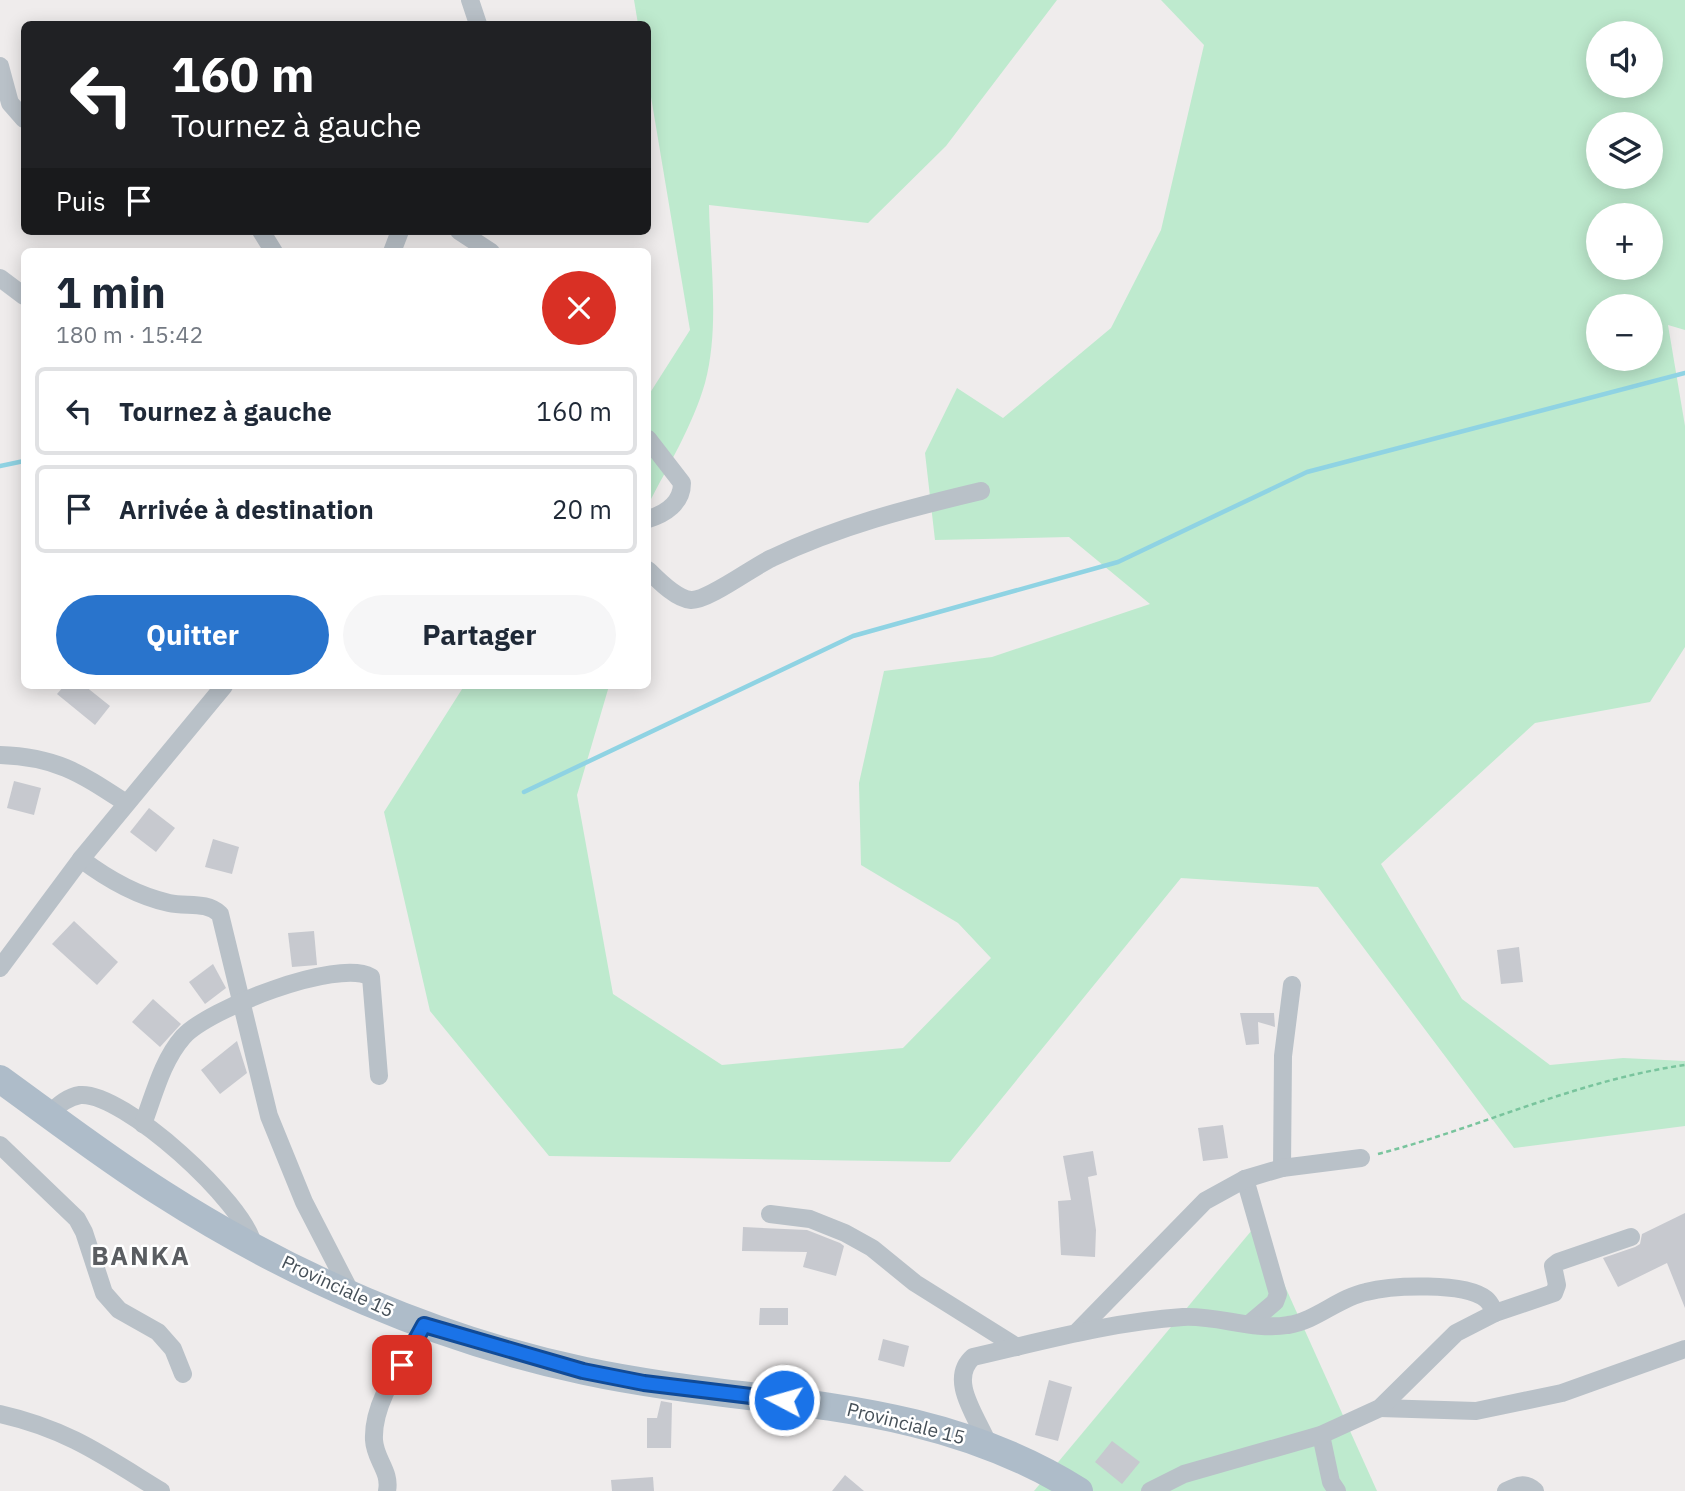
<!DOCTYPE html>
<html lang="fr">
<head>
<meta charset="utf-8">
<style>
	:root { --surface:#fff; --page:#f6f6f7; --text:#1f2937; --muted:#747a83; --line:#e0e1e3; --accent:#2974cc }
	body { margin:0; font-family:"IBM Plex Sans",sans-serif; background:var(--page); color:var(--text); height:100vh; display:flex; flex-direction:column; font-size:26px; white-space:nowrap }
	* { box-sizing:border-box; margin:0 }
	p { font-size:23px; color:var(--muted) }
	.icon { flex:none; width:38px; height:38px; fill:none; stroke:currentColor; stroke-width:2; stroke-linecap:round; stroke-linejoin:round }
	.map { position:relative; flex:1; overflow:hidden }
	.details { position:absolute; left:21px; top:248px; width:630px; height:441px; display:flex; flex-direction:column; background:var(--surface); border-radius:10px; box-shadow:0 4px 18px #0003 }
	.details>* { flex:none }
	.banner { position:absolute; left:21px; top:21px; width:630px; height:214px; border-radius:10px; box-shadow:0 4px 18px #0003; background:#202124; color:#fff; overflow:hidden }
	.buttons { position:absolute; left:1586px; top:21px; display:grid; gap:14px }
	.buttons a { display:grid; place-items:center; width:77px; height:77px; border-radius:50%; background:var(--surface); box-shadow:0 4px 18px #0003; font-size:35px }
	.pin { position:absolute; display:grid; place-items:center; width:60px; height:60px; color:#fff; margin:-30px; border-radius:14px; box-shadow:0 4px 10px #0006 }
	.me { position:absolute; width:77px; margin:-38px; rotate:276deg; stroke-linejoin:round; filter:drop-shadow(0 0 5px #0008) }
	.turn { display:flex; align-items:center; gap:24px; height:147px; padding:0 35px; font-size:32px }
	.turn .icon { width:91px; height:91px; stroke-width:2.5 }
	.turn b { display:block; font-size:49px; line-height:60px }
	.then { display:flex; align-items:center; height:66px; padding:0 35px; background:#0003; gap:14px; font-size:26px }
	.round { display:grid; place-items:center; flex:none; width:74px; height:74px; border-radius:37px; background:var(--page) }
	.headline { display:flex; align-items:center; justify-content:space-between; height:119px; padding:0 35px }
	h1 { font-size:42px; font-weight:700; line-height:52px }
	.button { display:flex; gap:14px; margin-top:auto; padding:14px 35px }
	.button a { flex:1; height:80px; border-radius:42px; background:var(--accent); color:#fff; font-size:28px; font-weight:700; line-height:80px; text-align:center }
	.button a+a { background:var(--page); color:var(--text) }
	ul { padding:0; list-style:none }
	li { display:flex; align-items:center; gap:21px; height:88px; margin:0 14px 10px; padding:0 21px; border:4px solid var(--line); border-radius:10px }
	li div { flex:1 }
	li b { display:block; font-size:26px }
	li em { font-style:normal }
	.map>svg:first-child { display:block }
	.green { fill:#beeace; fill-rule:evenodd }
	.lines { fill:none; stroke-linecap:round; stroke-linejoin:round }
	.stream { stroke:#8fd3e3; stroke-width:4.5 }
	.building { fill:#c7c9cf }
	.path { stroke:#79c49d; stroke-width:2.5; stroke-dasharray:5 3.5; stroke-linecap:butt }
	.street { stroke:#b9c1c8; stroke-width:18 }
	.primary { stroke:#aebcc9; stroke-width:28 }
	.route-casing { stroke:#114b97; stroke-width:18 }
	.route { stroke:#1a73e8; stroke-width:12 }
	.labels { text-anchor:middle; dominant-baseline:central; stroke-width:5; stroke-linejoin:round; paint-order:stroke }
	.street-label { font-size:19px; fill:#465058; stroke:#fff }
	.district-label { font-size:26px; font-weight:bold; letter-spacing:2px; fill:#5a5d61; stroke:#fff }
</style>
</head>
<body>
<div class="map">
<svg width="1685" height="1491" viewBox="0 0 1685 1491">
	<rect width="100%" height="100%" fill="#efecec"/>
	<g class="green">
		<path d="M 634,0 L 1057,0 L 946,146 L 868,223 L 709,205 C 710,262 720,327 705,383 C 693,425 668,466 648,505 L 648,396 L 690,330 L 648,79 L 648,24 L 638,24 Z"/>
		<path d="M 1161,0 L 1685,0 L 1685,330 L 1668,325 L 1685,426 L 1685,647 L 1650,702 L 1535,723 L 1381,864 L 1462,999 L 1550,1065 L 1623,1058 L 1685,1061 L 1685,1126 L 1514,1148 L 1318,887 L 1181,878 L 950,1162 L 549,1156 L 430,1011 L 384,812 L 464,686 L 609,686 L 577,795 L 613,994 L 722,1065 L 903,1048 L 991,958 L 958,923 L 861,865 L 859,783 L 884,671 L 992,657 L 1150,604 L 1069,537 L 935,540 L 925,453 L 957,388 L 1003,418 L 1111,328 L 1161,230 L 1204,45 ZM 1598,33 L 1650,33 L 1650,86 L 1598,86 ZM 1598,124 L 1650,124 L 1650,177 L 1598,177 ZM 1598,215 L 1650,215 L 1650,268 L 1598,268 ZM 1598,306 L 1650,306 L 1650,359 L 1598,359 Z"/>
		<polygon points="1257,1224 1377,1491 1034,1491"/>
	</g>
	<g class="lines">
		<g class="stream">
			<polyline points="0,466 24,461"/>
			<polyline points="524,792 853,636 1118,562 1307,472 1685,373"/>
		</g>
	</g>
	<g class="building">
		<polygon points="64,686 85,686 110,706 95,725 57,694"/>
		<polygon points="14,781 41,788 34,815 7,808"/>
		<polygon points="149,808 175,828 156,852 130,832"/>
		<polygon points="213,839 239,847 232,874 205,867"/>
		<polygon points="74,921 118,962 97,985 52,944"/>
		<polygon points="314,931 317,965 292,967 288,933"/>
		<polygon points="1519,947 1523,982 1501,984 1497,950"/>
		<polygon points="213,964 226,988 205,1004 189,982"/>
		<polygon points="153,999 181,1024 160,1047 132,1022"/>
		<polygon points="1240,1013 1274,1013 1275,1027 1258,1022 1259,1044 1246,1045"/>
		<polygon points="237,1041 247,1073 220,1094 201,1070"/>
		<polygon points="1223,1125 1228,1158 1203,1161 1198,1128"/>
		<polygon points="1093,1151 1097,1175 1088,1177 1096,1230 1095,1257 1061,1255 1058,1201 1071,1200 1063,1156"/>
		<polygon points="1685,1213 1685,1308 1667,1263 1618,1287 1603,1258 1635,1247 1640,1244 1642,1234"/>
		<polygon points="743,1227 807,1230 840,1243 844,1246 836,1276 803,1267 807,1252 742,1251"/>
		<polygon points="760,1308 788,1308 788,1325 759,1325"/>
		<polygon points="883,1339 909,1346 904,1367 878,1360"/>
		<polygon points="1049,1380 1072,1387 1058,1441 1035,1435"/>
		<polygon points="661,1401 672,1403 671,1448 647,1448 647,1418 657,1418"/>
		<polygon points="1112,1441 1140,1462 1122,1484 1095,1462"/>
		<polygon points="845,1475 864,1491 832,1491"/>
		<polygon points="653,1477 654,1491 612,1491 611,1480"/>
	</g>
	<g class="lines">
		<path class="path" d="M 1378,1154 C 1482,1127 1578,1080 1685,1065"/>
		<g class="street">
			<polyline points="470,0 478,24"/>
			<polyline points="0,66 10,103 24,119"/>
			<polyline points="261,231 274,252"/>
			<polyline points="459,231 491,252"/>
			<polyline points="392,252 400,231"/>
			<polyline points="0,278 24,296"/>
			<path d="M 648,439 L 682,483 C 682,503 665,514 648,519"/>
			<path d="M 648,570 C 658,580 676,599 691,600 C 708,601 754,566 772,558 C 839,526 909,508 981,491"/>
			<path d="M 0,755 C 57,757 80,773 126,803"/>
			<path d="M 81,859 C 106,878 138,896 169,903 C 187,907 206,901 220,914 L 269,1116 L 304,1202 L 351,1293"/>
			<polyline points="0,968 81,859 224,686"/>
			<path d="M 49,1114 C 58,1106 67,1097 80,1095 C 123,1091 246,1204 253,1245"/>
			<path d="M 143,1124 C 154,1095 162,1061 183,1037 C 208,1009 337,958 371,977 L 379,1076"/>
			<polyline points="0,1145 77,1219 84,1232 104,1293 119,1310 158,1332 173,1349 183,1374"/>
			<polyline points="1282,1168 1283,1056 1292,985"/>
			<polyline points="1245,1179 1278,1294 1275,1302 1249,1324"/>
			<polyline points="770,1214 810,1219 845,1233 872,1248 915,1283 1017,1347"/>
			<polyline points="1495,1313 1554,1293 1557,1285 1553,1266 1558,1262 1631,1237"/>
			<polyline points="1076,1333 1205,1201 1245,1179 1282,1168 1361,1158"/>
			<polyline points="1380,1408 1476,1411 1562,1393 1685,1349"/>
			<path d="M 0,1414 C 67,1429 104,1456 161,1491"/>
			<polyline points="1321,1435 1331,1482 1337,1491"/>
			<path d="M 988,1444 C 978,1418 947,1380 973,1357 C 1043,1341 1111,1322 1183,1317 C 1218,1315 1253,1331 1288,1325 C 1316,1321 1338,1298 1366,1292 C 1392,1285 1465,1282 1486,1299 C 1491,1303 1492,1308 1495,1313 L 1456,1333 L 1380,1408 L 1321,1435 L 1184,1474 L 1150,1491"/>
			<path d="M 387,1491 C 391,1471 375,1460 374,1440 C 372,1400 406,1358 424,1325"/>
			<path d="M 1506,1491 C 1518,1485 1525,1482 1535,1491"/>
		</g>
		<path class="primary" d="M 0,1079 C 54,1118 107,1159 163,1194 C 291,1276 437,1340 585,1371 C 758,1408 923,1393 1079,1491"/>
	</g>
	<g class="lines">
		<defs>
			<polyline id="route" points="402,1365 424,1325 583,1371 644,1383 784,1400"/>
		</defs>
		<use href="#route" class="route-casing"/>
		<use href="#route" class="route"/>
	</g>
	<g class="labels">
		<g class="street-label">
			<text transform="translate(338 1286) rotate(25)">Provinciale 15</text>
			<text transform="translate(906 1423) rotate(14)">Provinciale 15</text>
		</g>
		<g class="district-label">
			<text x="141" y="1255">BANKA</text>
		</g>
	</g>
</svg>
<div class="buttons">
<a><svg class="icon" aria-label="sound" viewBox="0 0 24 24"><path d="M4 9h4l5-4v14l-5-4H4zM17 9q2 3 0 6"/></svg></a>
<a><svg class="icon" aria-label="layers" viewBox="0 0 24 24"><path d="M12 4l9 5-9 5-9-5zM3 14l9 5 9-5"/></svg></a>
<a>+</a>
<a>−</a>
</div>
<div class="pin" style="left:402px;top:1365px;background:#d93025"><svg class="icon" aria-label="arrive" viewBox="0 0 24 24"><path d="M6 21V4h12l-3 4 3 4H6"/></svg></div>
<svg class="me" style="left:784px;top:1400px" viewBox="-20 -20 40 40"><circle r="17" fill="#1a73e8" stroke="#fff" stroke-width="3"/><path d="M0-11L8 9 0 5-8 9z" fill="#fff"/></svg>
<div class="banner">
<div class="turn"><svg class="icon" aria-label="left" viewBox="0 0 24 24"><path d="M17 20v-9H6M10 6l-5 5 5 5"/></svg><div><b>160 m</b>Tournez à gauche</div></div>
<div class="then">Puis<svg class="icon" aria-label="arrive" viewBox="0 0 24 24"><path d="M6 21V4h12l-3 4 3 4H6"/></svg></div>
</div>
<section class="details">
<div class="headline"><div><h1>1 min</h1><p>180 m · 15:42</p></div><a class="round" style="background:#d93025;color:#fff"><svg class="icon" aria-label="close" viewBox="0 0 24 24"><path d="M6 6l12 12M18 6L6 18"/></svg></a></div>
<ul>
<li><svg class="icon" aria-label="left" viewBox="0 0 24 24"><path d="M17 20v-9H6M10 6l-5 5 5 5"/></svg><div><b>Tournez à gauche</b></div><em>160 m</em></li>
<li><svg class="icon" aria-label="arrive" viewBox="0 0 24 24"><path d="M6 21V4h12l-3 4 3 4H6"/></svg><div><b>Arrivée à destination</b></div><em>20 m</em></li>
</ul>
<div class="button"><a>Quitter</a><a>Partager</a></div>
</section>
</div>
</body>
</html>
